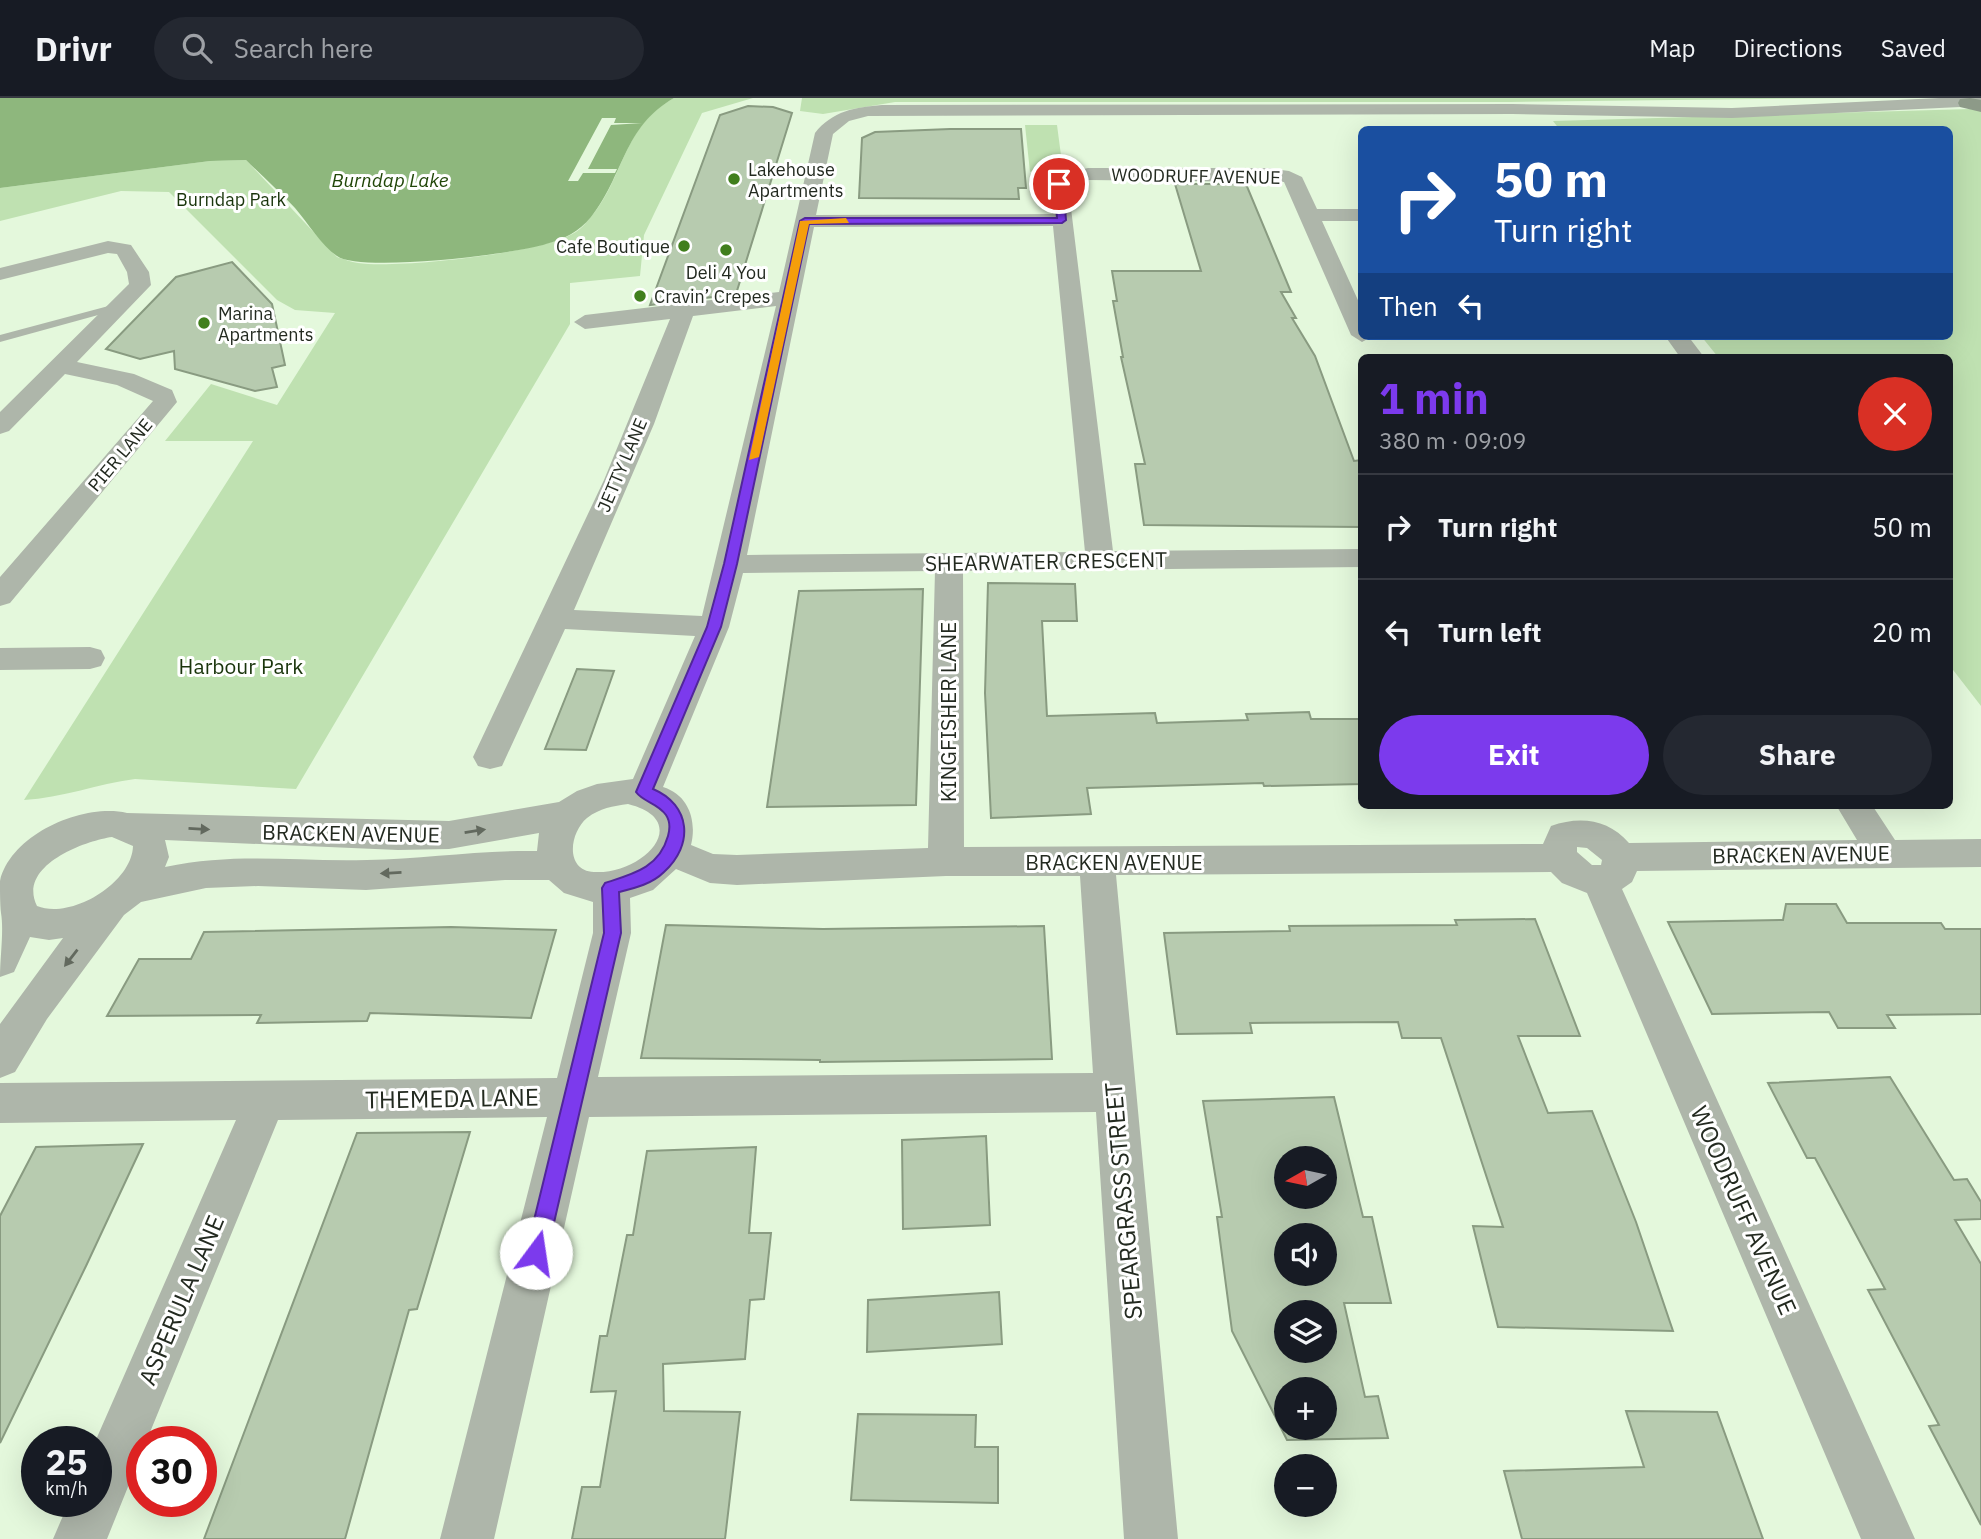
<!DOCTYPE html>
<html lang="en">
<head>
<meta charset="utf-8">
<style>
	:root { --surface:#171b24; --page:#242831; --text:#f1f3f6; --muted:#9ea1a6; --line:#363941; --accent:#7c3aed }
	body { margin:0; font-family:"IBM Plex Sans",sans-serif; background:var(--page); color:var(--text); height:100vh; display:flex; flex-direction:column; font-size:26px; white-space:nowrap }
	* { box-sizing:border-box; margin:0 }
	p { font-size:23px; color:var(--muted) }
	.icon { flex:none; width:38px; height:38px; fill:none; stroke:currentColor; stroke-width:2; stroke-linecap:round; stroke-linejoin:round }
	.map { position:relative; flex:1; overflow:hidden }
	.panel { position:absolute; left:1358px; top:256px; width:595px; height:455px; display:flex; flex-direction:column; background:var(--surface); border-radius:10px; box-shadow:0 7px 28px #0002 }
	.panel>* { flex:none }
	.banner { position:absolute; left:1358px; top:28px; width:595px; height:214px; border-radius:10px; box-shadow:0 7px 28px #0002; background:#1a4fa0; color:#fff; overflow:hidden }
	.needle { width:46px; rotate:261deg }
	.buttons { position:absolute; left:1274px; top:1048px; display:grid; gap:14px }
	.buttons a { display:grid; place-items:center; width:63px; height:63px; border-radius:50%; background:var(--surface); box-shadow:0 7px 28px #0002; font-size:35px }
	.speed { position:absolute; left:21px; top:1328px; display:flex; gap:14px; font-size:35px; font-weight:700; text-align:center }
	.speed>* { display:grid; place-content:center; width:91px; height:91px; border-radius:50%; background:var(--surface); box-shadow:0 7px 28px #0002; line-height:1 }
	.speed small { font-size:18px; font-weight:400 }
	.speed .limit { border:10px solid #d22; background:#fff; color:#111 }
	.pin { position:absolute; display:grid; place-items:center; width:60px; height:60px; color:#fff; margin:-30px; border:4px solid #fff; border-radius:50%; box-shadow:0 2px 7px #0007 }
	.me { position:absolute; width:77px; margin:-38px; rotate:14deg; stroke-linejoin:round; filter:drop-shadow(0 0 5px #0008) }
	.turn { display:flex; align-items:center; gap:24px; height:147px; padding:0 21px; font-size:32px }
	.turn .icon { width:91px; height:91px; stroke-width:2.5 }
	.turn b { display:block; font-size:49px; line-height:60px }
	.then { display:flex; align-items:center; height:66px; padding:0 21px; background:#0003; gap:14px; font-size:26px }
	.round { display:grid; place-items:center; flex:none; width:74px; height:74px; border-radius:37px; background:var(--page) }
	.overview { display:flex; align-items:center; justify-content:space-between; height:119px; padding:0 21px }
	h1 { font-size:42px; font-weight:800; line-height:52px; color:var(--accent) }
	.button { display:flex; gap:14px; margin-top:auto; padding:14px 21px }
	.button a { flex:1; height:80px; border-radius:42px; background:var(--accent); color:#fff; font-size:28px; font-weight:800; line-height:80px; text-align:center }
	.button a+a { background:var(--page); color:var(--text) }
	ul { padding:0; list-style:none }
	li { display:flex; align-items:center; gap:21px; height:105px; padding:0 21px; border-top:2px solid var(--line) }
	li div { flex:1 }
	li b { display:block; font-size:26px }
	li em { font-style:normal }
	header { display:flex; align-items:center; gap:42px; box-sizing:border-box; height:98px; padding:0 35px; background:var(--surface); border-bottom:2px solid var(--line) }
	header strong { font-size:33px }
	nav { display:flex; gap:38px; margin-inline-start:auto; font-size:24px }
	.search { width:490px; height:63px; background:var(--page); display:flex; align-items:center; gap:18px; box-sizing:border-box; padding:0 24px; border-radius:38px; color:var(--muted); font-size:26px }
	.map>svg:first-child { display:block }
	.green { fill:#bfe1b1 }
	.water { fill:#8eb77d }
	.pier { fill:#e4f8dc }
	.building { fill:#b7cbaf; stroke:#899b81; stroke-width:2; fill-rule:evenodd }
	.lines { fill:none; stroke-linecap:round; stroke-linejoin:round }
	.service { fill:#aeb6aa; fill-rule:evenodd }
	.minor { fill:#aeb6aa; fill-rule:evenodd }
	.secondary { fill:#8d9a88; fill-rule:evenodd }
	.oneway { fill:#62695e }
	.route { fill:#7c3aed; stroke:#51269a; stroke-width:2 }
	.slow { fill:#f59e0b }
	.poi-dot { fill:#417f1d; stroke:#fff; stroke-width:2.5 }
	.labels { text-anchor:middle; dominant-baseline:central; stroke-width:6; stroke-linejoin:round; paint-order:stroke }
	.far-poi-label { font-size:18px; fill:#232a20; stroke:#fff; text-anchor:start }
	.far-street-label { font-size:18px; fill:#232a20; stroke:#fff }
	.far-park-label { font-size:18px; fill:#1a350c; stroke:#fff }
	.far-water-label { font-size:19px; font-style:italic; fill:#204608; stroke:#fff }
	.street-label { font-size:21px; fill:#232a20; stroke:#fff }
	.park-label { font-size:21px; fill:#1a350c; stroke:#fff }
	.near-street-label { font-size:24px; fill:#232a20; stroke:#fff }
</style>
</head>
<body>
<header>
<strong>Drivr</strong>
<div class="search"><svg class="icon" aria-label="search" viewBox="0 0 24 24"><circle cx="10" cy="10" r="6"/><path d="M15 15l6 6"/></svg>Search here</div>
<nav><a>Map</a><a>Directions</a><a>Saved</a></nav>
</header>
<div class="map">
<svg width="1981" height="1441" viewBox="0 0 1981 1441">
	<rect width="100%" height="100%" fill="#e4f8dc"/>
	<g class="green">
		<path d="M 674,0 L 753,0 L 702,15 L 644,137 L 640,178 L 570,185 L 570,226 L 296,691 L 135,681 C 97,686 62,700 24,702 L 253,343 L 165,343 L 211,286 L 277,307 L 335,215 L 295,212 L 277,202 L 169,94 L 121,93 L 0,123 L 0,90 L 210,63 L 246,62 L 337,159 C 344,161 351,164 358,165 C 396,171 542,155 574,135 C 580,132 586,125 590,120 C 625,80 621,29 674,0 Z"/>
		<polygon points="802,0 1851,0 1510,4 895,4 823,16 800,13"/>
		<polygon points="1970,11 1981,12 1981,608 1950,568 1950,259 1718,259 1701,238 1950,238 1950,32 1560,32 1553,23"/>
		<polygon points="1025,27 1057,27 1062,65 1045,67 1030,74"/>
	</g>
	<path class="water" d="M 0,0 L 674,0 C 623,29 624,78 591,119 C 579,134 564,141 546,146 C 516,156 360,175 337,158 C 321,147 308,125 295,110 C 279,93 262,78 246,62 L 210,63 L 0,90 Z"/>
	<polygon class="pier" points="602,20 616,20 614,25 642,25 611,27 588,71 617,71 615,75 583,75 578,83 568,83"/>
	<g class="building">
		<polygon points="748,8 773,9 792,15 736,196 650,207 720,17"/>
		<polygon points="950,31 1021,31 1026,90 1018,90 1019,101 859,100 862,40 875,34"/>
		<polygon points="1175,86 1246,86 1291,194 1281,194 1296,220 1292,220 1315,258 1354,363 1362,362 1362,429 1144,427 1135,366 1145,366 1121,259 1123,259 1113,203 1117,203 1112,173 1201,173"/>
		<polygon points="232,164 272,206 285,267 272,270 277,289 255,293 175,271 174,253 140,261 106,251 176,179"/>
		<polygon points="988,485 1075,486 1077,523 1042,523 1047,618 1155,615 1157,625 1248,622 1246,616 1309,614 1311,621 1362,621 1362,686 1264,688 1263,685 1087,690 1091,716 991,720 985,595"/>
		<polygon points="923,491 916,707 767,709 799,493"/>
		<polygon points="577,571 614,573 586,652 545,651"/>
		<polygon points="1786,806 1836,806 1847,825 1941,825 1945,831 1981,831 1981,916 1887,917 1895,930 1838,930 1829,914 1712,916 1668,824 1783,822"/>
		<polygon points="1535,821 1580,938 1518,938 1548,1015 1592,1013 1636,1124 1673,1233 1498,1229 1473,1128 1503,1129 1441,940 1402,940 1398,924 1250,925 1252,935 1177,936 1164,835 1290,833 1289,828 1457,827 1455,822"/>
		<polygon points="666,827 823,831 1044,828 1052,961 820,964 820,962 641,960"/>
		<polygon points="451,829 556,832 531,920 370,915 367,923 257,925 261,917 107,918 139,861 191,861 204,834"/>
		<polygon points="1890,979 1954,1082 1967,1081 1981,1104 1981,1121 1955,1122 1981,1166 1981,1427 1929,1328 1939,1327 1868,1192 1885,1191 1815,1060 1807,1060 1768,985"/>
		<path d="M 1334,999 L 1363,1119 L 1372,1119 L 1391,1205 L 1344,1205 L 1365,1299 L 1378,1298 L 1388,1340 L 1287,1342 L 1232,1233 L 1217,1119 L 1222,1119 L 1203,1003 ZM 1286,1060 L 1325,1060 L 1325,1099 L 1286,1099 ZM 1286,1138 L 1325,1138 L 1325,1176 L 1286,1176 ZM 1286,1214 L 1325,1214 L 1325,1253 L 1286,1253 ZM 1286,1292 L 1325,1292 L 1325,1330 L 1286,1330 Z"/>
		<polygon points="470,1034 417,1211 409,1212 345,1441 204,1441 357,1035"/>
		<polygon points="986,1038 990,1127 903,1131 902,1042"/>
		<polygon points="143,1046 86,1168 0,1345 0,1118 36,1049"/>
		<polygon points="756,1049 749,1135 771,1135 764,1201 750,1202 745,1261 663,1266 664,1313 740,1314 725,1441 572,1441 582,1389 600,1389 616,1293 591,1294 600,1238 607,1238 627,1137 633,1137 647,1053"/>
		<polygon points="999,1194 1002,1246 867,1254 868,1202"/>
		<polygon points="1626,1313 1717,1314 1763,1441 1522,1441 1504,1373 1644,1369"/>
		<polygon points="858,1316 976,1317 975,1349 998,1349 998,1405 851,1402"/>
	</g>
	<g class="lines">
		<polygon class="service" points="116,206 121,209 120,211 0,244 0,237"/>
		<g class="minor">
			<path d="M 1939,0 L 1981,0 L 1981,8 L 1732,20 L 1512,16 L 868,18 L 849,23 L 833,36 L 816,117 L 1052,116 L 1050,86 L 1055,78 L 1088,70 L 1266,70 L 1289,73 L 1302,79 L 1317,111 L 1362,111 L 1362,123 L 1322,123 L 1362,211 L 1362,238 L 1373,238 L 1362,244 L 1351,237 L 1284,84 L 1088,82 L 1068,86 L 1113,453 L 1362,451 L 1362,469 L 963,473 L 964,749 L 1543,746 L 1551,728 C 1580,718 1608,721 1629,745 L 1857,742 L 1836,707 L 1872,707 L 1895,742 L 1981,741 L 1981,769 L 1637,773 L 1632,784 L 1622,791 L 1915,1441 L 1861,1441 L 1587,795 L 1562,785 L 1551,774 L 1116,777 L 1178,1441 L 1124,1441 L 1096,1014 L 589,1019 L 494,1441 L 440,1441 L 547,1019 L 278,1022 L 146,1344 L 142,1344 L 142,1354 L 107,1441 L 53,1441 L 69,1404 L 96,1404 L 95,1344 L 236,1022 L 0,1025 L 0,985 L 557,980 L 593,835 L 593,804 L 564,795 L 549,782 L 505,782 L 366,792 L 258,788 L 206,790 L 141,804 L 124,817 L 47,921 L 15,974 L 0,980 L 0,926 L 63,840 L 49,842 L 30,839 L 14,874 L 0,879 C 0,859 4,833 1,815 C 0,806 0,793 0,783 C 11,736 83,705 127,715 L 449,723 L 559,704 L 577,693 L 597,686 L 633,681 L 695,538 L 565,531 L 502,668 L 490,671 L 478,668 L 473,659 L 604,382 L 670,221 L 585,231 L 574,224 L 585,217 L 779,194 L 815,35 C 832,13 856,9 882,7 L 1512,6 L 1732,10 ZM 1053,128 L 1085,454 L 747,457 L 814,129 ZM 776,208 L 702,518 L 574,512 L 654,326 L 693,218 ZM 935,473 L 928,750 L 737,757 L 713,756 L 691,747 C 697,723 689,697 663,689 L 729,529 L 743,475 ZM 628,706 C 695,723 642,777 594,774 C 564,772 570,734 587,720 C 600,710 613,708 628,706 ZM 539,735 L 537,753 C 480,752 424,761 367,762 C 295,764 237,754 165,769 L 169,759 L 165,742 L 398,752 L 449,751 ZM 112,739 L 133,748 C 132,785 71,822 37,808 C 17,768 84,743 112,739 ZM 1577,749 L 1587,750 L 1602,762 L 1601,767 L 1592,767 L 1577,754 ZM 676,771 L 710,785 L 737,787 L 946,778 L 1080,778 L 1093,975 L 598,979 L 631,835 L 630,800 L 653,792 Z"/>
			<polygon points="108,143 131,147 149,174 151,187 77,264 134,276 172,292 177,304 10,505 0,508 0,479 153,303 117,287 65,276 9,333 0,336 0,314 129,186 127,174 117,156 108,155 0,182 0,170"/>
			<polygon points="1665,238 1688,238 1704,259 1680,259"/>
			<polygon points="90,549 101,552 105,560 101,568 90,571 0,572 0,550"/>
		</g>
		<polygon class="secondary" points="1970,0 1981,2 1981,14 1960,9 1958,5 1960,1"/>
	</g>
	<defs><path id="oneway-solid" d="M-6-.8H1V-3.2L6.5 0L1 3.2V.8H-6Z" transform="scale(1.75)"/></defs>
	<g class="oneway">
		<use href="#oneway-solid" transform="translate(199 731) rotate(3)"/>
		<use href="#oneway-solid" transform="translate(475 733) rotate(-9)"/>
		<use href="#oneway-solid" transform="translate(391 775) rotate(177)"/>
		<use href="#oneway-solid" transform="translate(71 860) rotate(128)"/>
	</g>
	<path class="route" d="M 1059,84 L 1063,86 L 1066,122 L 1062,125 L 809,126 L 737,466 L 721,529 L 653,691 C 691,707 694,747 664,774 C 652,786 635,790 619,794 L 621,835 L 547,1155 L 544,1162 L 536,1165 L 529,1162 L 526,1155 L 604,835 L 602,790 L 605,785 C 633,776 659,770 668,738 C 670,731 670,723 666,717 C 658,705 643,704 636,694 L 707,529 L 724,466 L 800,123 L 805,120 L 1057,120 L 1054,86 Z"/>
	<polygon class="slow" points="846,120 849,125 809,126 759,359 749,362 800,123"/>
	<g class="poi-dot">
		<circle cx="734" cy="81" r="7"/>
		<circle cx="684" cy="148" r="7"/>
		<circle cx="726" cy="152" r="7"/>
		<circle cx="640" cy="198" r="7"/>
		<circle cx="204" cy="225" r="7"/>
	</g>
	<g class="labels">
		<g class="far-poi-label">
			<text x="748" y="71">Lakehouse<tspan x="748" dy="21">Apartments</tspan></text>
			<text x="670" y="148" text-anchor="end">Cafe Boutique</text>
			<text x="726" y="174" text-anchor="middle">Deli 4 You</text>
			<text x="654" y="198">Cravin’ Crepes</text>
			<text x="218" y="215">Marina<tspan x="218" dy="21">Apartments</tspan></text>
		</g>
		<g class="far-street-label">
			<text transform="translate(1196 78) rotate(1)">WOODRUFF AVENUE</text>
			<text transform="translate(120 357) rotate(-50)">PIER LANE</text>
			<text transform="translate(622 367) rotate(-67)">JETTY LANE</text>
		</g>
		<g class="far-park-label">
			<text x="231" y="101">Burndap Park</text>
		</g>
		<g class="far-water-label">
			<text x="390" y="82">Burndap Lake</text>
		</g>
		<g class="street-label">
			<text transform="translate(1046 463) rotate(-1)">SHEARWATER CRESCENT</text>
			<text transform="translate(948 614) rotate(-90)">KINGFISHER LANE</text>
			<text transform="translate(351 735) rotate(1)">BRACKEN AVENUE</text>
			<text transform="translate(1801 756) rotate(-1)">BRACKEN AVENUE</text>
			<text x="1114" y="764">BRACKEN AVENUE</text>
		</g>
		<g class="park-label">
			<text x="241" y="568">Harbour Park</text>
		</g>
		<g class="near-street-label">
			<text transform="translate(452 1000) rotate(-1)">THEMEDA LANE</text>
			<text transform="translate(1123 1103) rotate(-95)">SPEARGRASS STREET</text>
			<text transform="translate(1744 1112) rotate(66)">WOODRUFF AVENUE</text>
			<text transform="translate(181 1202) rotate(-67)">ASPERULA LANE</text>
		</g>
	</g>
</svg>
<div class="buttons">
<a><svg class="needle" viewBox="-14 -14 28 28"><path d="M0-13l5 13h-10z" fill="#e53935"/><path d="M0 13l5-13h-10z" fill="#9ea1a6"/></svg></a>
<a><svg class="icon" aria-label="sound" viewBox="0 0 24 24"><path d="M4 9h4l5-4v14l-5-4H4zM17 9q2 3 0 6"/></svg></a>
<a><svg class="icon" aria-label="layers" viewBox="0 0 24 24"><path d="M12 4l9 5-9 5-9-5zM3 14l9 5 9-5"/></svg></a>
<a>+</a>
<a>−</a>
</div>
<div class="speed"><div>25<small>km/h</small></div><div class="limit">30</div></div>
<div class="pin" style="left:1059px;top:86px;background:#d93025"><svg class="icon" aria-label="arrive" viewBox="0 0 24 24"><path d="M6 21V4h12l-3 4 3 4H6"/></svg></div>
<svg class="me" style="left:536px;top:1155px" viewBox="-20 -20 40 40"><circle r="19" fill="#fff"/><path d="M0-13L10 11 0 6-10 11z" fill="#7c3aed"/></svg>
<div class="banner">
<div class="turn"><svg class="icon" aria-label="right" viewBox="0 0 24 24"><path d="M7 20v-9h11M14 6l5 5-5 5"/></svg><div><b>50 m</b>Turn right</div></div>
<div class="then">Then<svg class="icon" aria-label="left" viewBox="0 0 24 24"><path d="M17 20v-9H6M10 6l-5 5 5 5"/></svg></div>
</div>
<section class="panel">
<div class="overview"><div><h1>1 min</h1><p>380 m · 09:09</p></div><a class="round" style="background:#d93025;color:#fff"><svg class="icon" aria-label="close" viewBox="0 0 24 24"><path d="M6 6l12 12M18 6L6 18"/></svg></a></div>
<ul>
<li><svg class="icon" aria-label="right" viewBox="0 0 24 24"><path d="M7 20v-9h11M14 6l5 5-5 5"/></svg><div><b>Turn right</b></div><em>50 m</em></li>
<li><svg class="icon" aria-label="left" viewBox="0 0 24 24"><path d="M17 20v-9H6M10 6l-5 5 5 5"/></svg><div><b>Turn left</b></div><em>20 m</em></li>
</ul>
<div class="button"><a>Exit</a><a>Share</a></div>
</section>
</div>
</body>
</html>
